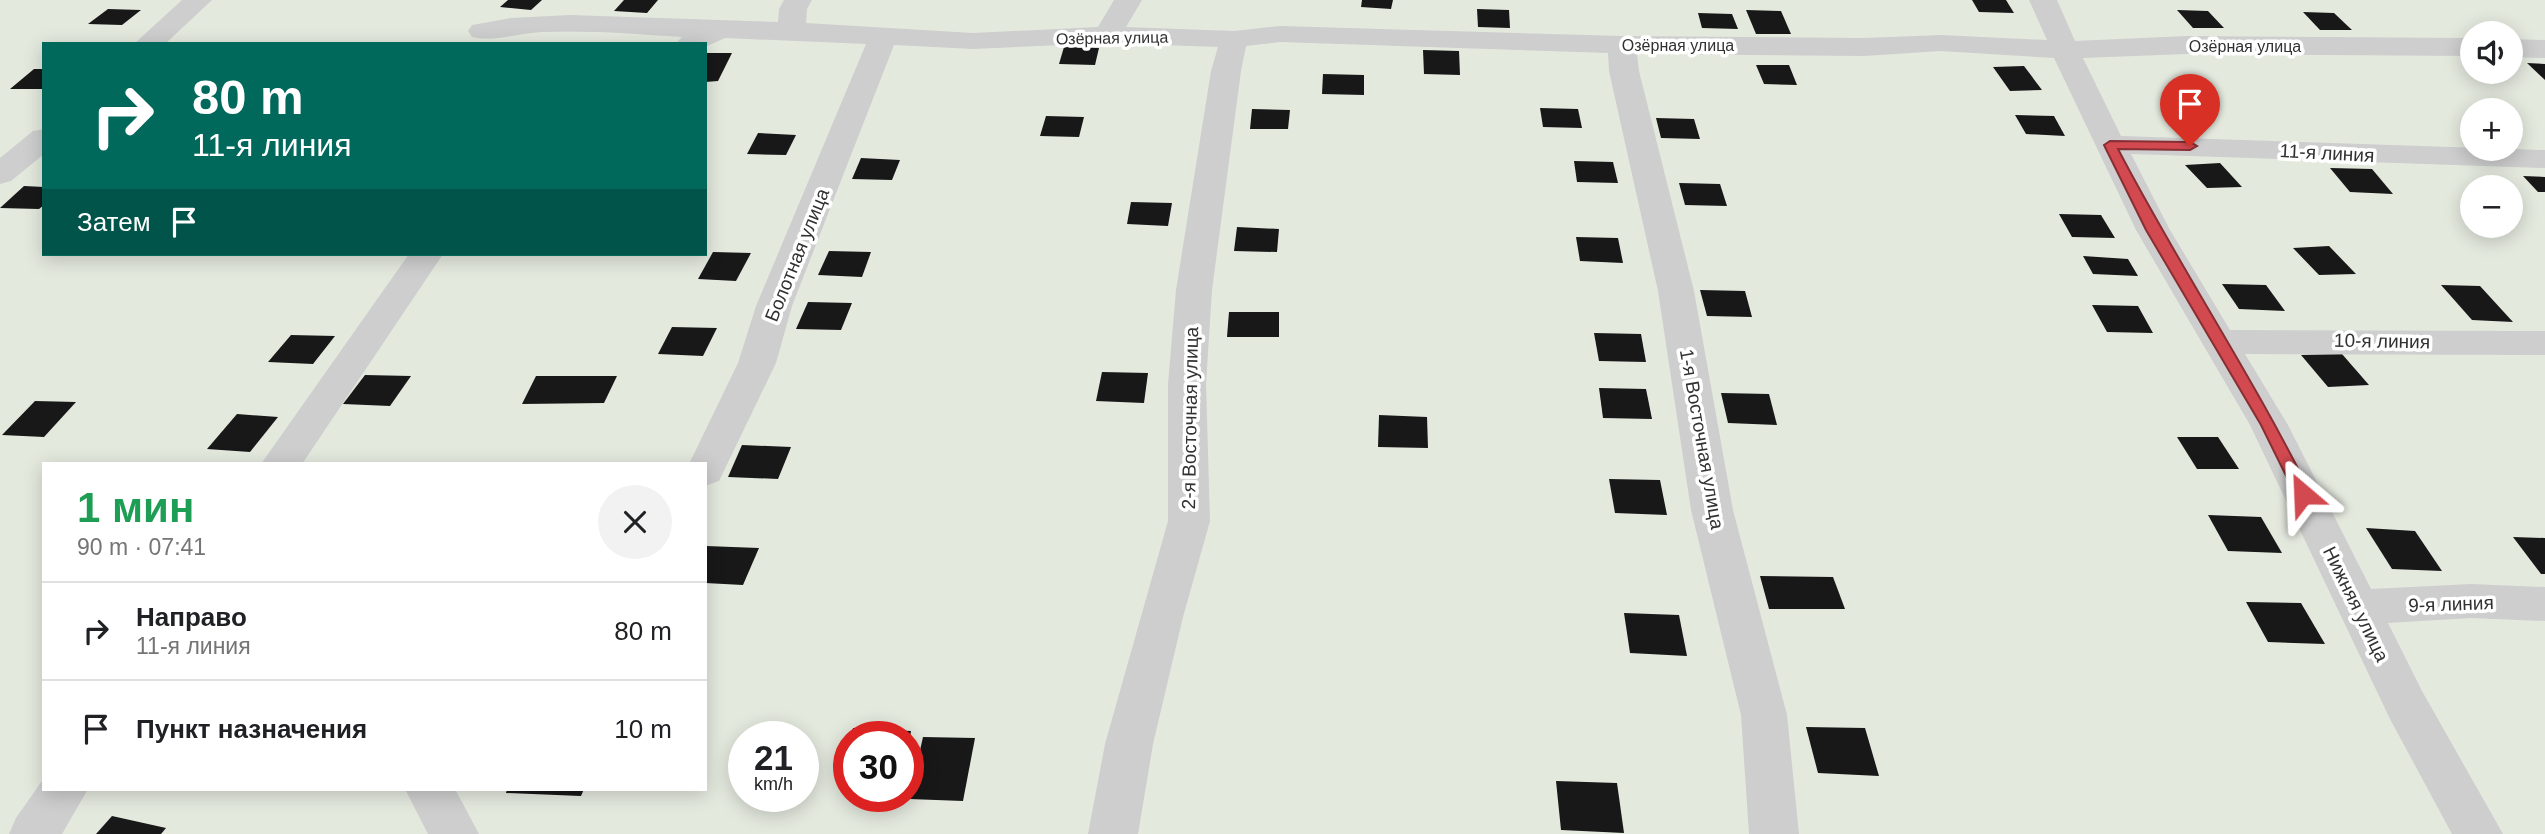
<!DOCTYPE html>
<html lang="ru">
<head>
<meta charset="utf-8">
<style>
	:root { --surface:#fff; --page:#f2f2f2; --text:#202124; --muted:#757577; --line:#e0e0e0 }
	body { margin:0; font-family:Arial,sans-serif; background:var(--page); color:var(--text); height:100vh; display:flex; flex-direction:column; font-size:26px; white-space:nowrap }
	* { box-sizing:border-box; margin:0 }
	p { font-size:23px; color:var(--muted) }
	.icon { flex:none; width:38px; height:38px; fill:none; stroke:currentColor; stroke-width:2; stroke-linecap:round; stroke-linejoin:round }
	.map { position:relative; flex:1; overflow:hidden }
	.panel { position:absolute; left:42px; top:462px; width:665px; height:329px; display:flex; flex-direction:column; background:var(--surface); border-radius:0px; box-shadow:0 4px 18px #0003 }
	.panel>* { flex:none }
	.banner { position:absolute; left:42px; top:42px; width:665px; height:214px; border-radius:0px; box-shadow:0 4px 18px #0003; background:#00695c; color:#fff; overflow:hidden }
	.fabs { position:absolute; left:2460px; top:21px; display:grid; gap:14px }
	.fabs a { display:grid; place-items:center; width:63px; height:63px; border-radius:50%; background:var(--surface); box-shadow:0 4px 18px #0003; font-size:35px }
	.speed { position:absolute; left:728px; top:721px; display:flex; gap:14px; font-size:35px; font-weight:700; text-align:center }
	.speed>* { display:grid; place-content:center; width:91px; height:91px; border-radius:50%; background:var(--surface); box-shadow:0 4px 18px #0003; line-height:1 }
	.speed small { font-size:18px; font-weight:400 }
	.speed .limit { border:10px solid #d22; background:#fff; color:#111 }
	.pin { position:absolute; display:grid; place-items:center; width:60px; height:60px; color:#fff; margin:-72px -30px; border-radius:50% 50% 50% 0; rotate:-45deg; box-shadow:0 0 7px #0007 }
	.pin .icon { rotate:45deg }
	.me { position:absolute; width:77px; margin:-38px; rotate:334deg; stroke-linejoin:round; filter:drop-shadow(0 0 5px #0008) }
	.turn { display:flex; align-items:center; gap:24px; height:147px; padding:0 35px; font-size:32px }
	.turn .icon { width:91px; height:91px; stroke-width:2.5 }
	.turn b { display:block; font-size:49px; line-height:60px }
	.then { display:flex; align-items:center; height:66px; padding:0 35px; background:#0003; gap:14px; font-size:26px }
	.round { display:grid; place-items:center; flex:none; width:74px; height:74px; border-radius:37px; background:var(--page) }
	.summary { display:flex; align-items:center; justify-content:space-between; height:119px; padding:0 35px }
	h1 { font-size:42px; font-weight:700; line-height:52px; color:#1e9e55 }
	ul { padding:0; list-style:none }
	li { display:flex; align-items:center; gap:21px; height:98px; padding:0 35px; border-top:2px solid var(--line) }
	li div { flex:1 }
	li b { display:block; font-size:26px }
	li em { font-style:normal }
	.map>svg:first-child { display:block }
	.green { fill:#e4e9de; fill-rule:evenodd }
	.building { fill:#181818 }
	.lines { fill:none; stroke-linecap:round; stroke-linejoin:round }
	.minor { fill:#cecece; fill-rule:evenodd }
	.route { fill:#d24950; stroke:#882f34; stroke-width:2 }
	.labels { text-anchor:middle; dominant-baseline:central; stroke-width:7; stroke-linejoin:round; paint-order:stroke }
	.far-street-label { font-size:16px; fill:#313131; stroke:#fff }
	.street-label { font-size:19px; fill:#313131; stroke:#fff }
</style>
</head>
<body>
<div class="map">
<svg width="2545" height="834" viewBox="0 0 2545 834">
	<rect width="100%" height="100%" fill="#fff"/>
	<path class="green" d="M 0,0 L 2545,0 L 2545,834 L 0,834 ZM 2473,33 L 2511,33 L 2511,72 L 2473,72 ZM 44,44 L 705,44 L 705,254 L 44,254 ZM 2473,110 L 2511,110 L 2511,149 L 2473,149 ZM 2473,187 L 2511,187 L 2511,226 L 2473,226 ZM 44,464 L 705,464 L 705,789 L 44,789 ZM 744,737 L 803,737 L 803,796 L 744,796 ZM 849,737 L 908,737 L 908,796 L 849,796 Z"/>
	<g class="building">
		<polygon points="508,0 542,0 531,10 500,7"/>
		<polygon points="624,0 658,0 647,13 614,11"/>
		<polygon points="1362,0 1393,0 1391,9 1361,7"/>
		<polygon points="1972,0 2006,0 2014,13 1979,12"/>
		<polygon points="108,9 141,10 122,25 88,24"/>
		<polygon points="1477,9 1509,10 1510,28 1478,27"/>
		<polygon points="1746,10 1781,11 1791,34 1756,34"/>
		<polygon points="2177,10 2208,11 2224,28 2193,28"/>
		<polygon points="2303,12 2334,13 2352,30 2320,30"/>
		<polygon points="1698,13 1732,14 1738,29 1702,28"/>
		<polygon points="1064,47 1099,48 1095,65 1059,64"/>
		<polygon points="1423,50 1459,51 1460,75 1424,74"/>
		<polygon points="705,53 732,53 718,81 705,82"/>
		<polygon points="2527,63 2545,64 2545,80"/>
		<polygon points="1756,65 1789,65 1797,85 1764,84"/>
		<polygon points="2024,66 2042,90 2010,91 1993,67"/>
		<polygon points="34,69 44,69 44,89 10,89"/>
		<polygon points="1323,74 1364,75 1364,95 1322,94"/>
		<polygon points="1540,108 1578,109 1582,128 1543,127"/>
		<polygon points="1252,109 1290,110 1288,129 1250,129"/>
		<polygon points="2015,115 2054,116 2065,136 2026,134"/>
		<polygon points="1046,116 1084,117 1079,137 1040,136"/>
		<polygon points="1656,118 1694,119 1700,139 1661,138"/>
		<polygon points="758,133 796,135 786,155 747,154"/>
		<polygon points="861,158 900,160 892,180 852,179"/>
		<polygon points="1574,161 1613,162 1618,183 1577,182"/>
		<polygon points="2220,163 2242,187 2207,188 2185,165"/>
		<polygon points="2330,168 2372,169 2393,194 2350,192"/>
		<polygon points="2523,176 2545,177 2545,192 2538,192"/>
		<polygon points="1679,183 1720,184 1727,206 1685,205"/>
		<polygon points="24,186 44,187 44,205 39,209 0,208"/>
		<polygon points="1131,202 1172,203 1168,226 1127,224"/>
		<polygon points="2059,214 2101,215 2115,238 2072,237"/>
		<polygon points="1237,227 1279,229 1277,252 1234,251"/>
		<polygon points="1576,237 1618,238 1623,263 1580,261"/>
		<polygon points="2329,246 2356,274 2319,275 2293,248"/>
		<polygon points="829,251 871,252 862,277 818,275"/>
		<polygon points="713,252 751,253 736,281 698,279"/>
		<polygon points="2083,256 2128,259 2138,276 2093,274"/>
		<polygon points="2222,284 2266,285 2285,311 2239,309"/>
		<polygon points="2441,285 2480,286 2513,322 2472,320"/>
		<polygon points="1700,290 1745,291 1752,317 1707,316"/>
		<polygon points="808,302 852,303 841,330 796,329"/>
		<polygon points="2092,305 2138,306 2153,333 2107,332"/>
		<polygon points="1229,312 1279,312 1279,337 1227,337"/>
		<polygon points="672,327 717,328 703,356 658,354"/>
		<polygon points="1594,333 1641,334 1646,362 1599,361"/>
		<polygon points="291,335 335,336 313,364 268,362"/>
		<polygon points="2342,354 2369,385 2328,387 2301,355"/>
		<polygon points="1102,372 1148,373 1144,403 1096,401"/>
		<polygon points="365,375 411,376 390,406 343,404"/>
		<polygon points="536,376 617,376 604,403 522,404"/>
		<polygon points="1599,388 1646,389 1652,419 1603,418"/>
		<polygon points="1721,393 1769,394 1777,425 1728,423"/>
		<polygon points="35,401 76,402 44,437 2,435"/>
		<polygon points="237,414 278,417 250,452 207,449"/>
		<polygon points="1379,415 1427,417 1428,448 1378,447"/>
		<polygon points="2177,437 2218,437 2239,469 2197,469"/>
		<polygon points="742,445 791,447 778,479 728,477"/>
		<polygon points="1609,479 1660,480 1667,515 1615,513"/>
		<polygon points="2208,515 2261,517 2282,553 2228,551"/>
		<polygon points="2366,528 2415,531 2442,571 2392,569"/>
		<polygon points="2513,537 2545,538 2545,574 2541,574"/>
		<polygon points="706,546 759,548 743,585 705,583"/>
		<polygon points="1760,576 1833,577 1845,609 1769,609"/>
		<polygon points="2246,602 2301,603 2325,644 2268,642"/>
		<polygon points="1624,613 1679,615 1687,656 1630,653"/>
		<polygon points="1806,727 1865,728 1879,776 1818,773"/>
		<polygon points="853,728 911,731 910,737 851,737"/>
		<polygon points="923,737 975,738 963,801 909,799"/>
		<polygon points="848,745 849,776 839,776"/>
		<polygon points="1556,781 1617,783 1624,833 1561,830"/>
		<polygon points="507,789 584,789 581,796 506,793"/>
		<polygon points="112,816 166,828 161,834 96,834"/>
	</g>
	<g class="lines">
		<g class="minor">
			<polygon points="182,0 212,0 165,44 134,44"/>
			<path d="M 784,0 L 812,0 L 807,9 L 806,23 L 973,33 L 1098,27 L 1114,0 L 1142,0 L 1126,27 L 1234,31 L 1280,26 L 1622,36 L 1864,38 L 1941,35 L 2047,40 L 2029,0 L 2057,0 L 2075,41 L 2186,36 L 2473,38 L 2473,56 L 2186,54 L 2083,58 L 2121,136 L 2545,150 L 2545,168 L 2131,154 L 2170,230 L 2230,330 L 2545,331 L 2545,355 L 2245,354 L 2288,425 L 2371,589 L 2471,584 L 2545,587 L 2545,621 L 2471,618 L 2388,623 L 2422,691 L 2503,834 L 2452,834 L 2390,719 L 2250,425 L 2136,230 L 2054,58 L 1941,51 L 1864,56 L 1637,54 L 1639,71 L 1694,291 L 1733,510 L 1787,715 L 1799,834 L 1749,834 L 1741,715 L 1691,510 L 1658,291 L 1609,71 L 1608,53 L 1280,42 L 1246,46 L 1241,71 L 1212,290 L 1206,384 L 1210,521 L 1183,617 L 1153,744 L 1138,834 L 1088,834 L 1105,744 L 1168,521 L 1168,384 L 1176,290 L 1211,71 L 1218,47 L 1107,43 L 973,49 L 894,45 L 792,306 L 776,363 L 719,481 L 705,486 L 705,464 L 689,464 L 738,363 L 756,306 L 866,44 L 725,38 L 705,47 L 705,44 L 675,44 L 682,37 C 635,34 588,30 542,32 C 519,33 493,42 472,37 L 468,31 L 472,25 L 511,18 L 570,15 L 778,22 L 779,9 Z"/>
			<polygon points="2511,39 2545,40 2545,58 2511,57"/>
			<polygon points="44,129 44,154 11,181 0,184 0,158 33,131"/>
			<polygon points="409,254 443,254 302,464 261,464"/>
			<polygon points="44,778 44,789 88,789 62,834 9,834 16,818"/>
			<polygon points="405,789 455,789 479,834 428,834"/>
		</g>
	</g>
	<path class="route" d="M 2110,141 L 2190,142 L 2197,146 L 2190,150 L 2118,149 C 2179,266 2252,375 2311,494 L 2309,498 L 2297,498 L 2261,425 L 2146,230 L 2104,145 Z"/>
	<g class="labels">
		<g class="far-street-label">
			<text transform="translate(1112 38) rotate(-1)">Озёрная улица</text>
			<text x="1678" y="45">Озёрная улица</text>
			<text x="2245" y="46">Озёрная улица</text>
		</g>
		<g class="street-label">
			<text transform="translate(2327 153) rotate(3)">11-я линия</text>
			<text transform="translate(797 255) rotate(-68)">Болотная улица</text>
			<text transform="translate(2382 341) rotate(1)">10-я линия</text>
			<text transform="translate(1190 418) rotate(-89)">2-я Восточная улица</text>
			<text transform="translate(1702 439) rotate(80)">1-я Восточная улица</text>
			<text transform="translate(2356 604) rotate(64)">Нижняя улица</text>
			<text transform="translate(2451 604) rotate(-2)">9-я линия</text>
		</g>
	</g>
</svg>
<div class="fabs">
<a><svg class="icon" aria-label="sound" viewBox="0 0 24 24"><path d="M4 9h4l5-4v14l-5-4H4zM17 9q2 3 0 6"/></svg></a>
<a>+</a>
<a>−</a>
</div>
<div class="speed"><div>21<small>km/h</small></div><div class="limit">30</div></div>
<div class="pin" style="left:2190px;top:146px;background:#d93025"><svg class="icon" aria-label="arrive" viewBox="0 0 24 24"><path d="M6 21V4h12l-3 4 3 4H6"/></svg></div>
<svg class="me" style="left:2303px;top:494px" viewBox="-20 -20 40 40"><path d="M0-17L14 15 0 8-14 15z" fill="#d24950" stroke="#fff" stroke-width="4"/></svg>
<div class="banner">
<div class="turn"><svg class="icon" aria-label="right" viewBox="0 0 24 24"><path d="M7 20v-9h11M14 6l5 5-5 5"/></svg><div><b>80 m</b>11-я линия</div></div>
<div class="then">Затем<svg class="icon" aria-label="arrive" viewBox="0 0 24 24"><path d="M6 21V4h12l-3 4 3 4H6"/></svg></div>
</div>
<section class="panel">
<div class="summary"><div><h1>1 мин</h1><p>90 m · 07:41</p></div><a class="round"><svg class="icon" aria-label="close" viewBox="0 0 24 24"><path d="M6 6l12 12M18 6L6 18"/></svg></a></div>
<ul>
<li><svg class="icon" aria-label="right" viewBox="0 0 24 24"><path d="M7 20v-9h11M14 6l5 5-5 5"/></svg><div><b>Направо</b><p>11-я линия</p></div><em>80 m</em></li>
<li><svg class="icon" aria-label="arrive" viewBox="0 0 24 24"><path d="M6 21V4h12l-3 4 3 4H6"/></svg><div><b>Пункт назначения</b></div><em>10 m</em></li>
</ul>
</section>
</div>
</body>
</html>
